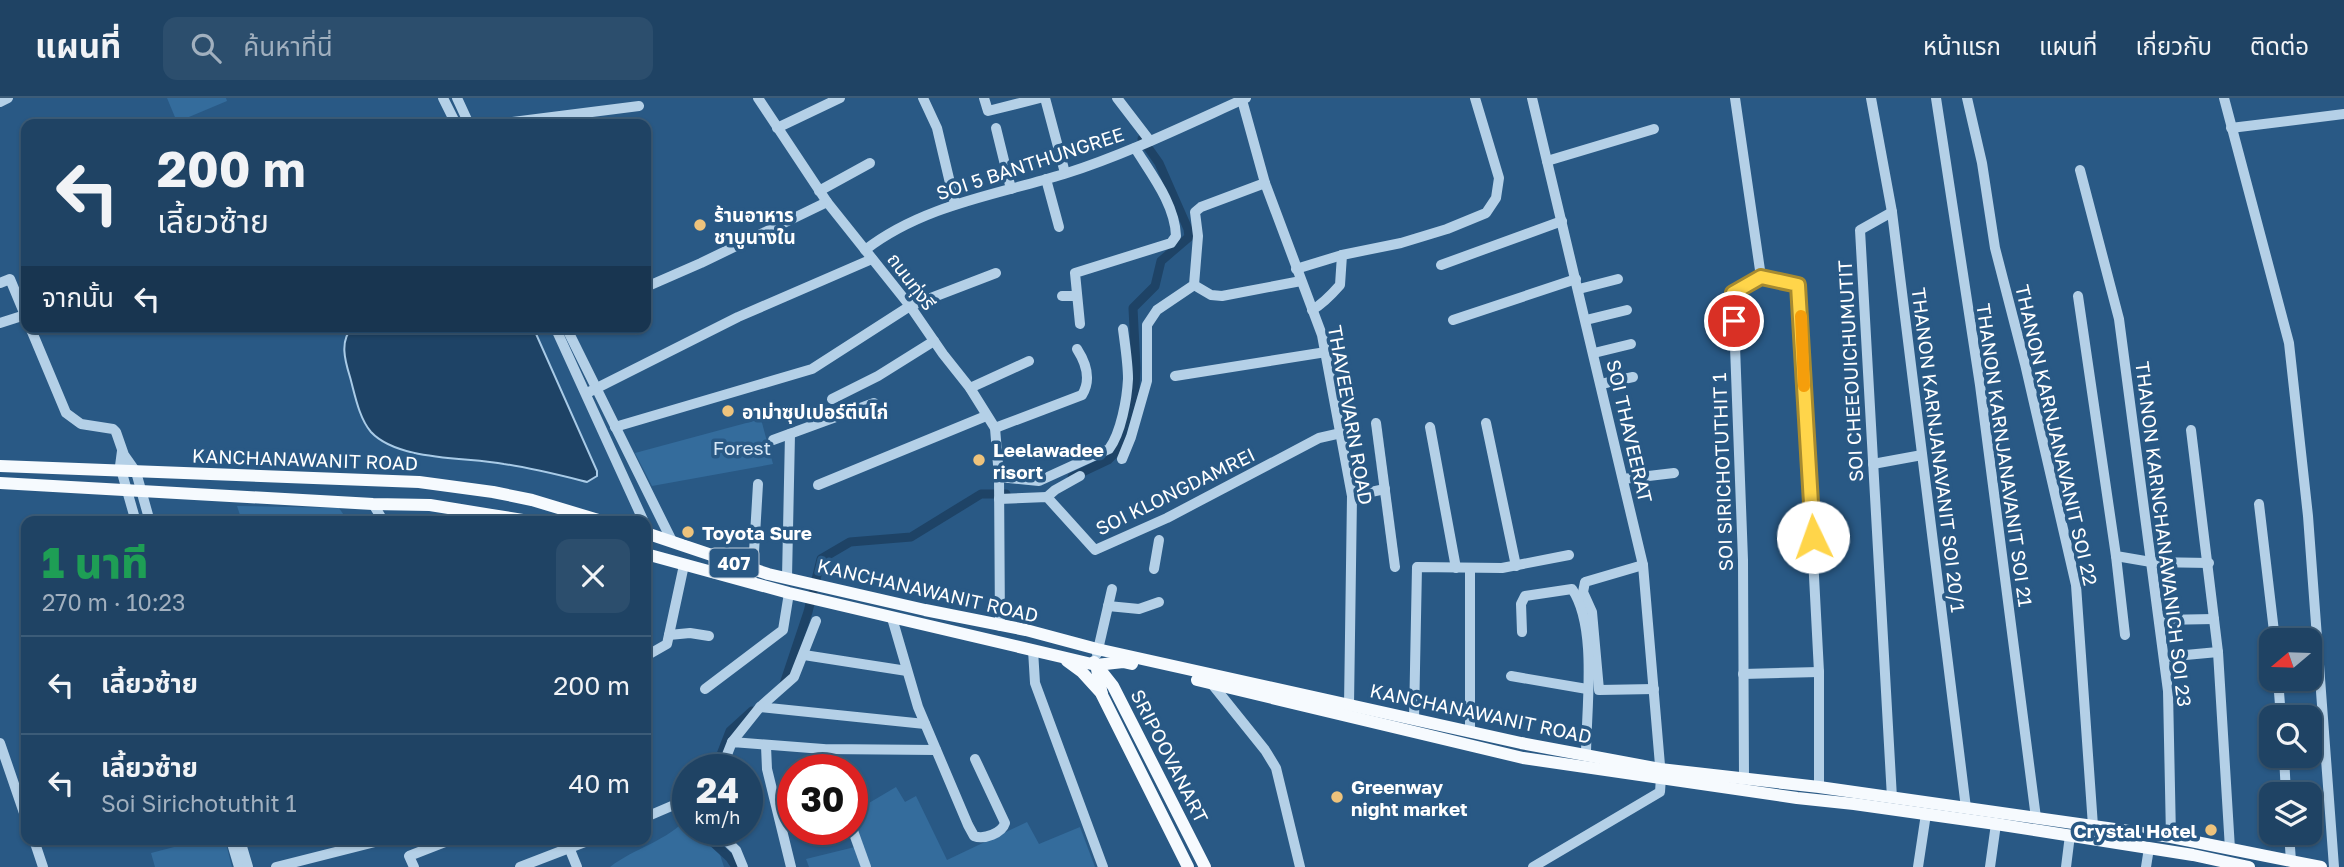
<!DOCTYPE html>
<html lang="th">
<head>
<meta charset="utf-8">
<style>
	:root { --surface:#1f4364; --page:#2c4e6d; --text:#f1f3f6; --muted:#a1b0bf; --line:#3c5c78 }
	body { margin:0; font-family:"Golos Text","Noto Sans Thai",sans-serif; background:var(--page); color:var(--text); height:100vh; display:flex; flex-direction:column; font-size:26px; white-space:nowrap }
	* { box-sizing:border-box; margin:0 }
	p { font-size:23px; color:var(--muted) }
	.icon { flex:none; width:38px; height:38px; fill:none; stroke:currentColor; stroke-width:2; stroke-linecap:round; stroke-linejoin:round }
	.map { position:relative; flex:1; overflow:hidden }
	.details { position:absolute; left:21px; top:418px; width:630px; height:329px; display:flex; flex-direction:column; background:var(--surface); border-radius:14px; box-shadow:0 2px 5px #0004,0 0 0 2px var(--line) }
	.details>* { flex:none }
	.top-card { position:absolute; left:21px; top:21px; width:630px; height:214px; border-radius:14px; box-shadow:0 2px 5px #0004,0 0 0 2px var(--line); background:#1f4364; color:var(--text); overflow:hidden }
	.needle { width:46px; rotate:251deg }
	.buttons { position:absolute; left:2259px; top:530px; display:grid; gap:14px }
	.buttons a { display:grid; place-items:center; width:63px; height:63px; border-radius:14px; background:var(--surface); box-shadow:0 2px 5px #0004,0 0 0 2px var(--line); font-size:35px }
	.speed { position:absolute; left:672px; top:656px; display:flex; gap:14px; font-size:35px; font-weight:700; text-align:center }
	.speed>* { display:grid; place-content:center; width:91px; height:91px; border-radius:50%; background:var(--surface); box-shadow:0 2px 5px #0004,0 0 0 2px var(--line); line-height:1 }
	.speed small { font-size:18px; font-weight:400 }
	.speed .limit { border:10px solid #d22; background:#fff; color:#111 }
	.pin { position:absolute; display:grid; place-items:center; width:60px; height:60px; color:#fff; margin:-30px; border:4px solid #fff; border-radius:50%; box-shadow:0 2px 7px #0007 }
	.me { position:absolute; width:77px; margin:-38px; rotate:357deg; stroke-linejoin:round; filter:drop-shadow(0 0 5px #0008) }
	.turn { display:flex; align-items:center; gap:24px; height:147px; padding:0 21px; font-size:32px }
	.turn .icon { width:91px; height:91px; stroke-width:2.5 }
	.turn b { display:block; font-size:49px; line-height:60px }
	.then { display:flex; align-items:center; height:66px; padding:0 21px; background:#0003; gap:14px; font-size:26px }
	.round { display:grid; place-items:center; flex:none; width:74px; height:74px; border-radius:14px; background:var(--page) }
	.head { display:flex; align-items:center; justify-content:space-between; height:119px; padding:0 21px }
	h1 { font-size:42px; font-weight:800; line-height:52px; color:#1e9e55 }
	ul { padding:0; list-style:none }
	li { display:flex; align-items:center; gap:21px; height:98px; padding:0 21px; border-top:2px solid var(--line) }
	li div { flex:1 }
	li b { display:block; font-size:26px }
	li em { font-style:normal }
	header { display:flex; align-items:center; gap:42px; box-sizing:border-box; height:98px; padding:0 35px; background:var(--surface); border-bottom:2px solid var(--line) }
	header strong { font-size:33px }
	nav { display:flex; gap:38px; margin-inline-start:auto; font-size:24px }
	.search { width:490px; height:63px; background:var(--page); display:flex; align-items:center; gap:18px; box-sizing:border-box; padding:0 24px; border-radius:14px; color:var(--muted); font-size:26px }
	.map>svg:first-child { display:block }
	.green { fill:#346c9c }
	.water { fill:#1e4366; stroke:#a9cbe7; stroke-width:2 }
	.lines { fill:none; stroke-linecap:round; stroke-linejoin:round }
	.canal { stroke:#1e4366; stroke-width:9 }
	.minor { stroke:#b4d0e7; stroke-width:10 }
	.major { stroke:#f6fafe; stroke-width:12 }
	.route-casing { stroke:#a68a30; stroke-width:18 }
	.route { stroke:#ffd54a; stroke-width:12 }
	.slow { stroke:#f59e0b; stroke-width:12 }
	.poi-dot { fill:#eec37c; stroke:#295985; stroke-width:2.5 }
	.labels { text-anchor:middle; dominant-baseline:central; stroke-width:7; stroke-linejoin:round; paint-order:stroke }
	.shield { fill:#295985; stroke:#bfcdda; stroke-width:2 }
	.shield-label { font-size:18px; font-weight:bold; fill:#fff }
	.street-label { font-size:19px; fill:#fff; stroke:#295985 }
	.poi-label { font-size:19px; font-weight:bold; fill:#fff; stroke:#295985; text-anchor:start }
	.park-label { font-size:19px; fill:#d8e8f6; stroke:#295985 }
</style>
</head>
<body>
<header>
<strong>แผนที่</strong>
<div class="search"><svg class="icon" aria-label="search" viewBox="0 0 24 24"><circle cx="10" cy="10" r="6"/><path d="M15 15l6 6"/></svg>ค้นหาที่นี่</div>
<nav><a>หน้าแรก</a><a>แผนที่</a><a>เกี่ยวกับ</a><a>ติดต่อ</a></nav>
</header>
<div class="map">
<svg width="2344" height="769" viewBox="0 0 2344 769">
	<rect width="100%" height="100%" fill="#295985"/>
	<g class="green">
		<polygon points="167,0 226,0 227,3 177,24"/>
		<polygon points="761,321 773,366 652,388 635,355"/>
		<polygon points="237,408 339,410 348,423 242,423"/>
		<polygon points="896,689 905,704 916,698 947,762 1027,724 1039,746 1080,729 1095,769 809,769 806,761 863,747 852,715"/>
		<path d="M 688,719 L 688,732 L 712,732 L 724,769 L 610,769 C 634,750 668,743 688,719 Z"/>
		<polygon points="201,742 225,742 232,769 155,769 151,755"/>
	</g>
	<path class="water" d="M 353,229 L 533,229 L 597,373 L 597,378 L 587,384 C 559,377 532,370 504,366 C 466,359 398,363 371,334 C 359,320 355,297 350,279 C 345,263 339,242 353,229 Z"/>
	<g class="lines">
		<g class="canal">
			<polyline points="1072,379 1108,362 1117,353 1135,291 1136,270 1133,210 1155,188 1161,163 1189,139 1188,131 1159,65 1142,41"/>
			<polyline points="784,586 808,514 821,461 850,444 911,439 981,396 1006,396"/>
			<polyline points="715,672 730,633 752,613"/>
			<polyline points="707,732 706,738 730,760 736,769"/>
		</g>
		<g class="minor">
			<polyline points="443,0 456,26"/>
			<polyline points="457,0 469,26"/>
			<polyline points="758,0 827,104 910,208 943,256 970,290 995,330 999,379 1000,528"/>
			<polyline points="923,0 937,30 955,106"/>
			<polyline points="984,0 988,13 1040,0"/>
			<polyline points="1045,0 1065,75"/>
			<polyline points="1117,0 1150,43"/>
			<polyline points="1532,0 1643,467 1661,679 1660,694 1533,769"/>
			<polyline points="1735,0 1761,179"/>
			<polyline points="1871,0 1892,114 1966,710"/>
			<polyline points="1936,0 1980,287 2036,720"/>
			<polyline points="1967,0 1982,65 1995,150 2025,266 2076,487 2093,728"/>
			<polyline points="2224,0 2289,245 2308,418 2334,769"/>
			<polyline points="1242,2 1265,85 1322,237 1352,398 1349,608"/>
			<polyline points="0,4 8,0"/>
			<polyline points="497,26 639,8"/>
			<polyline points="777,30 840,0"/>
			<polyline points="996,30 1011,91"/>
			<polyline points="2231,30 2344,16"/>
			<polyline points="1547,63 1654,31"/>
			<polyline points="2080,72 2119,221 2168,593 2171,739"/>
			<polyline points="1046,81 1059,129"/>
			<polyline points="819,93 870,65"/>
			<polyline points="1892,114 1860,132 1892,700"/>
			<path d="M 865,152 C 923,107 996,97 1064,76 C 1127,56 1186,27 1246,0"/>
			<polyline points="1441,167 1562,123"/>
			<polyline points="1296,171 1342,157"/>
			<polyline points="1761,179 1796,186 1799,191 1819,574 1819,689"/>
			<polyline points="0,185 10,181 25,217"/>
			<polyline points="1194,187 1211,197 1222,198 1301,183"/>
			<polyline points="646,189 701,165 827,104"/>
			<polyline points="1579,191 1618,181"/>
			<polyline points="1062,198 1076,198"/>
			<polyline points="2078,198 2116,458 2151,464 2209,465"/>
			<path d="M 1312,212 C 1321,207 1333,195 1340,187 L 1342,157 L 1401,145 L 1447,131 L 1486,115 L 1496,100 L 1499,80 L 1475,0"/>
			<polyline points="1453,222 1576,181"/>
			<polyline points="1586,222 1627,212"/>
			<polyline points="0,225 25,217 26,221"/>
			<path d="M 1080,226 L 1075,175 L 1171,145 L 1176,138 C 1175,106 1151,76 1135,50"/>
			<polyline points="30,229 66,315 81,326 113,331 116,334 124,357 136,374 150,424"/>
			<polyline points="555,229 644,424"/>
			<polyline points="566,229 672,443"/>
			<polyline points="1594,255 1631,246"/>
			<polyline points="1175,278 1326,254"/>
			<polyline points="1601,286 1633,279"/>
			<polyline points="970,290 1029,263"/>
			<polyline points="587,295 738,219 872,161"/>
			<polyline points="832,301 878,278 934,243"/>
			<polyline points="1376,325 1395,469"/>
			<polyline points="1486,325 1516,468"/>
			<polyline points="615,329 812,271 910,208 996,175"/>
			<polyline points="1430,329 1456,470"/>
			<path d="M 995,330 L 1082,297 C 1092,281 1086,265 1077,251"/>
			<polyline points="2191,332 2218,554 2230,751"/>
			<polyline points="773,342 874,305"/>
			<polyline points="122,353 120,368 136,424"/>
			<polyline points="1122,361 1131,339 1147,283 1147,227 1157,212 1194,187 1198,138 1195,114 1201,109 1265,85"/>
			<polyline points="1873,366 1922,357"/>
			<path d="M 999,379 L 1039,383 L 1109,351 C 1121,335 1127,301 1128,281 C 1128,265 1125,247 1123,231"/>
			<polyline points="1623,381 1674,375"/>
			<polyline points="818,387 986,318"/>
			<polyline points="1352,398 1385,391"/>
			<polyline points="1047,399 1055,392 1080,378"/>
			<polyline points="999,401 1047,399 1095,452 1167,420 1319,340 1341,335"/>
			<polyline points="373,406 384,424"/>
			<polyline points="2259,406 2275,542"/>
			<polyline points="2116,458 2125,537"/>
			<polyline points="1643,467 1585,484 1583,494 1592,514 1599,592 1654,591"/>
			<polyline points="753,471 758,386"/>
			<polyline points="1154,471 1159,442"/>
			<polyline points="787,480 790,336"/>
			<polyline points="1108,508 1139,511 1159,504"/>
			<path d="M 892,520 L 918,609 L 968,727 L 974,738 C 984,742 1002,735 1005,725 L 975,661"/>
			<polyline points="2160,522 2214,521"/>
			<polyline points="816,523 794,579 760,609 925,626"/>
			<path d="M 1522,534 L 1521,506 L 1525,498 L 1572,491 C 1598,529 1586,612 1586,657"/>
			<polyline points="669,537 690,535 709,538"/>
			<polyline points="1033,552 1035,585 1103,769"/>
			<polyline points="1097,556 1112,491"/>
			<polyline points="804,557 907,573"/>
			<polyline points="646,558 667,546 684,467"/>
			<polyline points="2164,559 2218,554"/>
			<polyline points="1743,576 1819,574"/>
			<polyline points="1511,578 1587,591"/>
			<polyline points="2278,581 2281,620"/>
			<polyline points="1212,586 1265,652 1276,670 1300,769"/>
			<polyline points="705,591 783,532 789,495"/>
			<polyline points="1414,621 1417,469 1502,470 1569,457"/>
			<polyline points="1470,634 1470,470"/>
			<polyline points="732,644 760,609"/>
			<polyline points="0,645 26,721"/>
			<polyline points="766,648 767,671 791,769"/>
			<polyline points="823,651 831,672"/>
			<polyline points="2284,658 2286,696"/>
			<polyline points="721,672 732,644 823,651 936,652"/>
			<polyline points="1744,682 1743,462 1733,195 1761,179"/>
			<polyline points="646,719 688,701"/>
			<polyline points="852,730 866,769"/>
			<polyline points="715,732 736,752 743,769"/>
			<polyline points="2289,735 2291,763"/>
			<polyline points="34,742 43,769"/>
			<polyline points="231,742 239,769"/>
			<polyline points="240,742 248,769"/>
			<polyline points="566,742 577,769"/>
			<polyline points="276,769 383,742"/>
			<polyline points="414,769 409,758 450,742"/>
			<polyline points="520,769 590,742"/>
			<polyline points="1918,769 1926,716"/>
			<polyline points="1990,769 1996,726"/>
			<polyline points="2066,769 2070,737"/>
			<polyline points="2146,769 2149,750"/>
		</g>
		<g class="major">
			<polyline points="0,368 419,384 493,394 532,402 605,424"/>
			<polyline points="0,385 373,406 430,407 535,424"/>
			<polyline points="646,435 768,476 925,512 1026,532 1097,551 1521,645 1660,671 1819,689 2171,739 2321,769"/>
			<polyline points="646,456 789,495 1096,567 1123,564 1132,566"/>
			<polyline points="1067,563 1082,574 1102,596"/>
			<polyline points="1094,564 1113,588 1205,769"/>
			<polyline points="1097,571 1102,597 1188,769"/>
			<polyline points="1197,582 1523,660 1797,700 1854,706 1996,726 2193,757 2249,769"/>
		</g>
	</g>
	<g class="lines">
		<defs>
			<polyline id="route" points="1734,223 1733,195 1761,179 1798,187 1813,439"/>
		</defs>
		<use href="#route" class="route-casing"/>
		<use href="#route" class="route"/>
		<polyline class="slow" points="1801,218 1804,288"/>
	</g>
	<g class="poi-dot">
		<circle cx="700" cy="127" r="7"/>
		<circle cx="728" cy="313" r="7"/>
		<circle cx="979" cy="362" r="7"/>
		<circle cx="688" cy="434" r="7"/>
		<circle cx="1337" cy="699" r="7"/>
		<circle cx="2211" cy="732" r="7"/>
	</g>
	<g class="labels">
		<rect class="shield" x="709.5" y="450.5" width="49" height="29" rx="5"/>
		<g class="shield-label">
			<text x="734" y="465">407</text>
		</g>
		<g class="street-label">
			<text transform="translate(1030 65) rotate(-18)">SOI 5 BANTHUNGREE</text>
			<text transform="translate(912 183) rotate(53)">ถนนทุ่งรี</text>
			<text transform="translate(1850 273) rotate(-93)">SOI CHEEOUICHUMUTIT</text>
			<text transform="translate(1351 317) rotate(80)">THAVEEVARN ROAD</text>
			<text transform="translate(1630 333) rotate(77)">SOI THAVEERAT</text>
			<text transform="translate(2057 337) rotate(77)">THANON KARNJANAVANIT SOI 22</text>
			<text transform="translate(1939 352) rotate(83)">THANON KARNJANAVANIT SOI 20/1</text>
			<text transform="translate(2005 357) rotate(82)">THANON KARNJANAVANIT SOI 21</text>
			<text transform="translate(305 361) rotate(2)">KANCHANAWANIT ROAD</text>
			<text transform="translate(1722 374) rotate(-92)">SOI SIRICHOTUTHIT 1</text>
			<text transform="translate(1175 393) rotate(-26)">SOI KLONGDAMREI</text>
			<text transform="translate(2164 436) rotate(83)">THANON KARNCHANAWANICH SOI 23</text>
			<text transform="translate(928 492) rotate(13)">KANCHANAWANIT ROAD</text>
			<text transform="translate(1481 615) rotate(12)">KANCHANAWANIT ROAD</text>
			<text transform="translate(1170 658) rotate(63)">SRIPOOVANART</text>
		</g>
		<g class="poi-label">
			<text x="714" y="116">ร้านอาหาร<tspan x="714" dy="22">ชาบูนางใน</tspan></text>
			<text x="742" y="313">อาม่าซุปเปอร์ตีนไก่</text>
			<text x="993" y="351">Leelawadee<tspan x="993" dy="22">risort</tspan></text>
			<text x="702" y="434">Toyota Sure</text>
			<text x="1351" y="688">Greenway<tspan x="1351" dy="22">night market</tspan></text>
			<text x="2197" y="732" text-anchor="end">Crystal Hotel</text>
		</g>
		<g class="park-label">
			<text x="742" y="349">Forest</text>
		</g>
	</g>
</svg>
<div class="buttons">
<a><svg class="needle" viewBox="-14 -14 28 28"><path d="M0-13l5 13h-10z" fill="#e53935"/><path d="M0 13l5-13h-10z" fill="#a1b0bf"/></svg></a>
<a><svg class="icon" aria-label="search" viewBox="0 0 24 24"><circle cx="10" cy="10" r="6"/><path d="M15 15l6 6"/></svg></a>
<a><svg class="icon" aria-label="layers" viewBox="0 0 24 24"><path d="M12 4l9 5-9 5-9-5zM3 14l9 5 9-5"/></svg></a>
</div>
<div class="speed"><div>24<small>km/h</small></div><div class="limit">30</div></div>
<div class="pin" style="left:1734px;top:223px;background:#d93025"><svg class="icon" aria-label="arrive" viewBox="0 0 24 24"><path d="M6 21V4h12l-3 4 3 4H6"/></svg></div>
<svg class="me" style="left:1813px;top:439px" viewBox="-20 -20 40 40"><circle r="19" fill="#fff"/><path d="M0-13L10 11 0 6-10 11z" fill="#ffd54a"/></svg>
<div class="top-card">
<div class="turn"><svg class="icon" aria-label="left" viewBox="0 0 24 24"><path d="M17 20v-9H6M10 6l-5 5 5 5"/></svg><div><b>200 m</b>เลี้ยวซ้าย</div></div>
<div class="then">จากนั้น<svg class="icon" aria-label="left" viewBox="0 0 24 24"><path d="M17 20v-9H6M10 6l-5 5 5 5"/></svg></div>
</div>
<section class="details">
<div class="head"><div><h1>1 นาที</h1><p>270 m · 10:23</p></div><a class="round"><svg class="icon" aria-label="close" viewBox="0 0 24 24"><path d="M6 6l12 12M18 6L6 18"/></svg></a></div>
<ul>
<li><svg class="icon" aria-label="left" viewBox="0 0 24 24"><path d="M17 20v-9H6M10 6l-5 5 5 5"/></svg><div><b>เลี้ยวซ้าย</b></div><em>200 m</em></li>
<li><svg class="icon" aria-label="left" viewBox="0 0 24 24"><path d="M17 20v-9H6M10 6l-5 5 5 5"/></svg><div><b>เลี้ยวซ้าย</b><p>Soi Sirichotuthit 1</p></div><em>40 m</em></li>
</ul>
</section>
</div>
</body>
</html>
